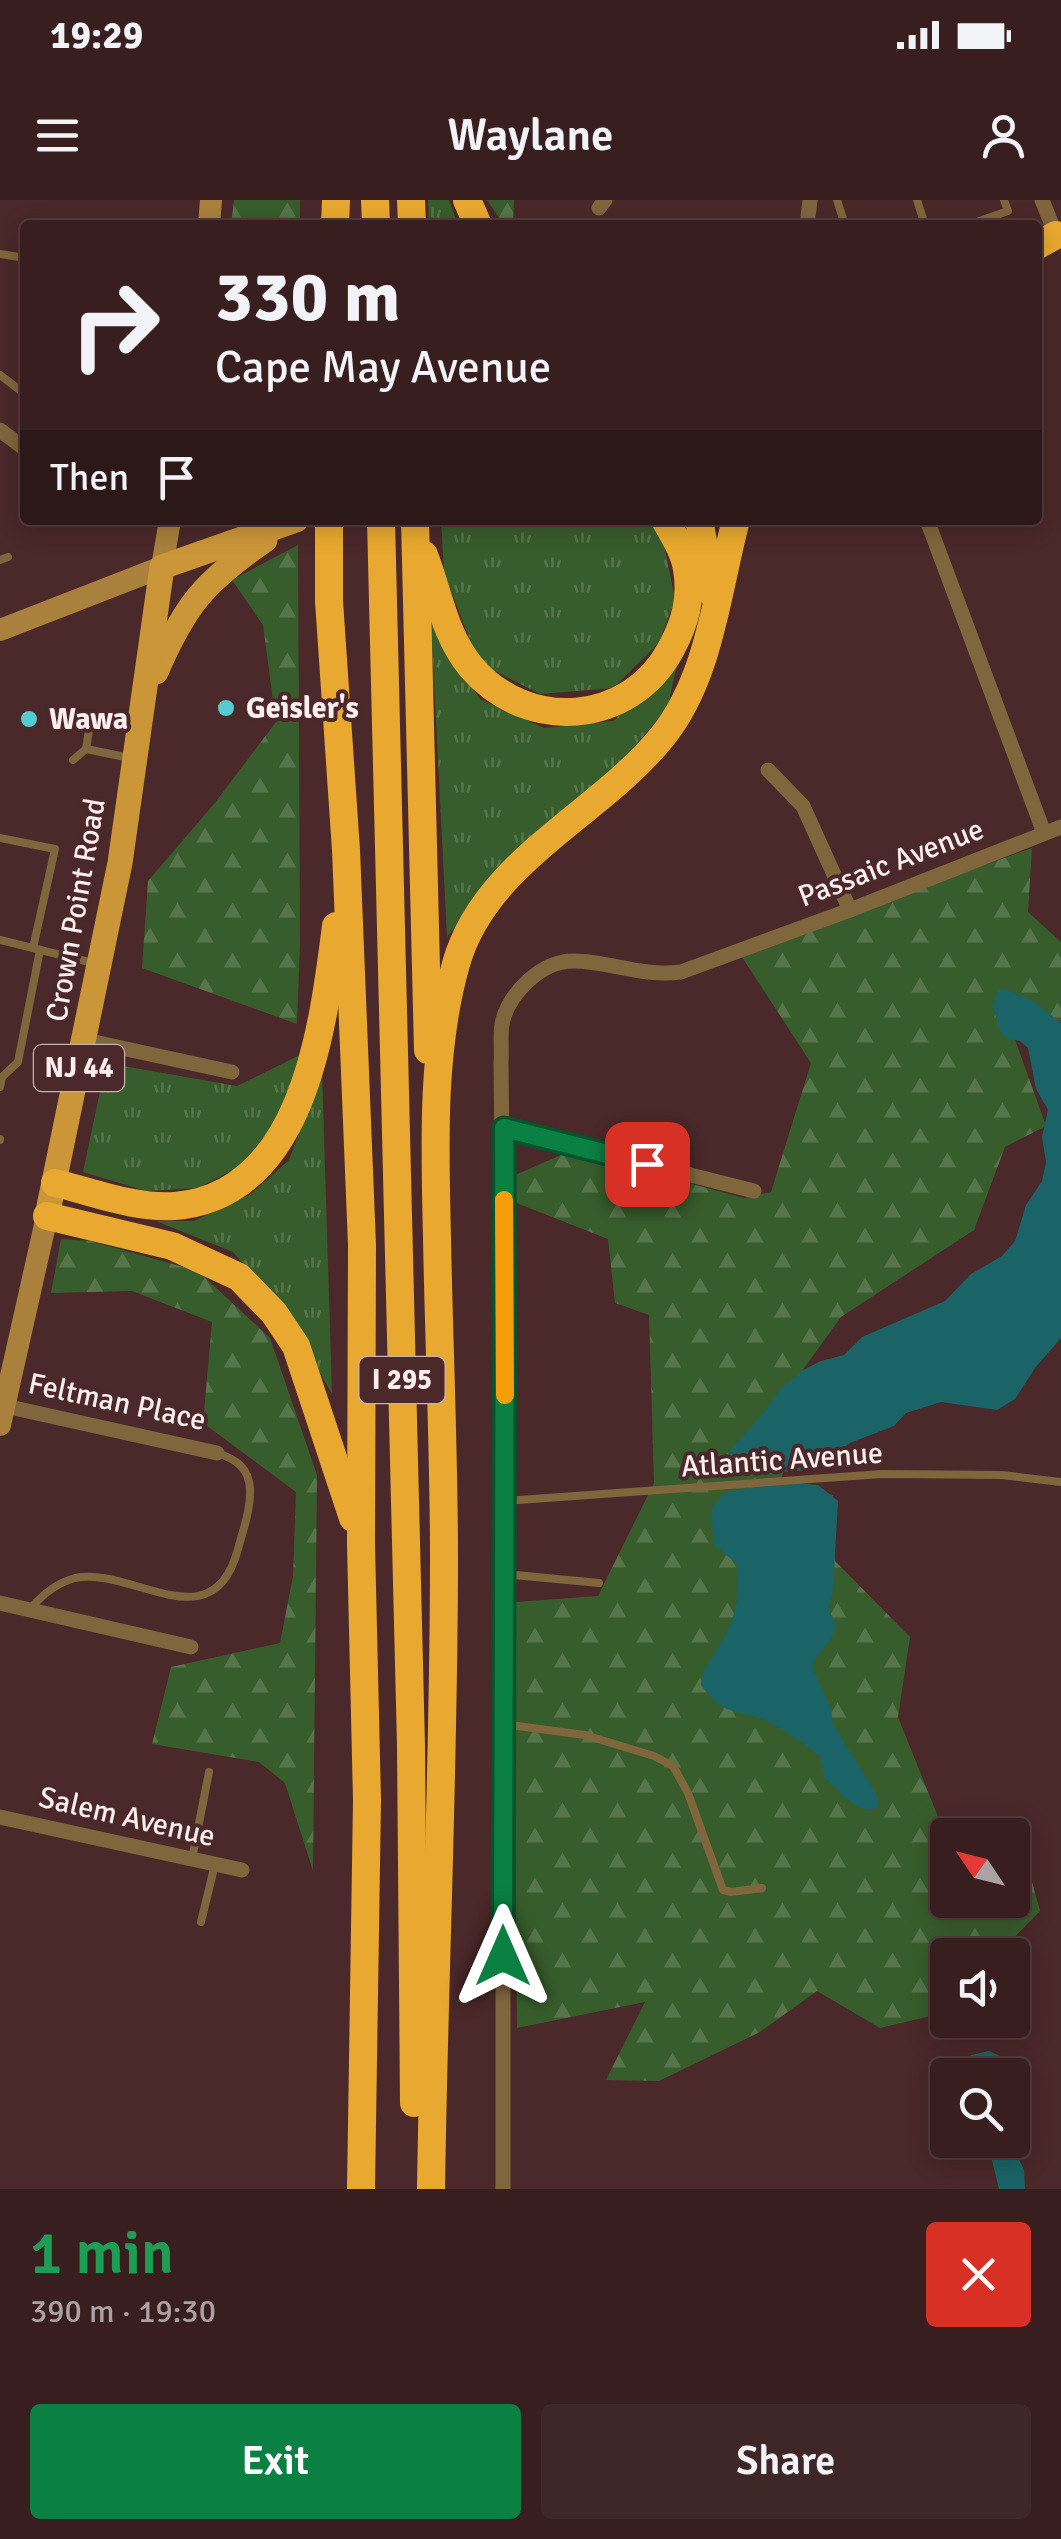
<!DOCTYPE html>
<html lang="en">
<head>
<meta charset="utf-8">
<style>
	:root { --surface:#381e1f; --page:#3f2728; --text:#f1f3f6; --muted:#aba2a4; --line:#523c3d; --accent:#0b8043 }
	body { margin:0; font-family:Signika,sans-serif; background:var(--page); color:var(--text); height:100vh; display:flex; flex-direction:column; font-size:38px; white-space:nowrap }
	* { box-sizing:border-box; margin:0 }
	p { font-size:32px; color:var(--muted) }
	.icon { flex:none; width:55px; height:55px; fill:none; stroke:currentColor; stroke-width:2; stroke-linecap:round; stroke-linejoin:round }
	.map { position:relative; height:1989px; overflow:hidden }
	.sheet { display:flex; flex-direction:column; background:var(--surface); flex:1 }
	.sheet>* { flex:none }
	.hud { position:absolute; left:20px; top:20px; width:1022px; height:305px; border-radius:10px; box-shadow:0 5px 25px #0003,0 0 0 2px var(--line); background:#381e1f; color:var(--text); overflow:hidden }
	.needle { width:65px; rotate:305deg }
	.buttons { position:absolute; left:930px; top:1618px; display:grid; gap:20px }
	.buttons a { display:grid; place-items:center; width:100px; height:100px; border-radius:10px; background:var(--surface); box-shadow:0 5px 25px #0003,0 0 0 2px var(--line); font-size:50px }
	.pin { position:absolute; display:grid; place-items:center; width:85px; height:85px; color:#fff; margin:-42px; border-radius:20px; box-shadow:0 5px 15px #0006 }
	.me { position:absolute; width:110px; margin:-55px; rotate:0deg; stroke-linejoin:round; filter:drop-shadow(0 0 8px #0008) }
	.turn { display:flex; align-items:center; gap:35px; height:210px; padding:0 30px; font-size:45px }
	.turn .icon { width:130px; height:130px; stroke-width:2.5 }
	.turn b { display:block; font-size:70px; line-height:85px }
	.then { display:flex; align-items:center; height:95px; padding:0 30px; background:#0003; gap:20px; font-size:38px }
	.round { display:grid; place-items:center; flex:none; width:105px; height:105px; border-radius:10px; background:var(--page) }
	.headline { display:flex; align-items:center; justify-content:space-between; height:170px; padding:0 30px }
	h1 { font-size:60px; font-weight:600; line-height:75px; color:#1e9e55 }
	.cta { display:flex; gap:20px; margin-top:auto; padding:20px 30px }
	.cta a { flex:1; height:115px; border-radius:10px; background:var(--accent); color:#fff; font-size:40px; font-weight:600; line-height:115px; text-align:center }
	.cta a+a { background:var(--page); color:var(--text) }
	.status { display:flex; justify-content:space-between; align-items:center; height:70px; padding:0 50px; background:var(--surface); direction:ltr }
	.status svg { height:28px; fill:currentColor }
	header { display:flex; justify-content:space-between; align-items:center; height:130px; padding:0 30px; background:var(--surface); font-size:45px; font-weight:600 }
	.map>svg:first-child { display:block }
	.grass { fill:url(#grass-tufts) }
	.forest { fill:url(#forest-firs) }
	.water { fill:#1a6467 }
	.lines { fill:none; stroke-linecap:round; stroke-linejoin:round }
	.service { stroke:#80663d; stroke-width:8 }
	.minor { stroke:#80663d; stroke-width:15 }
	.secondary { stroke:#aa813c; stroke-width:22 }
	.primary { stroke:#cb9638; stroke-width:25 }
	.motorway { stroke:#e9a930; stroke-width:28 }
	.route-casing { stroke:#07532c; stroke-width:25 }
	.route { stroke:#0b8043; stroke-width:18 }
	.slow { stroke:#f59e0b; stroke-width:18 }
	.poi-dot { fill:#52ccd0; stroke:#4b2829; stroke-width:4 }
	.labels { text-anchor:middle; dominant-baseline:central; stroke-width:8; stroke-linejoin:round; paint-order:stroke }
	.shield { fill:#4b2829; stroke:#c8b3b3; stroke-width:2.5 }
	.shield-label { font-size:28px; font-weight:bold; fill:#fdeeee }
	.poi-label { font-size:30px; font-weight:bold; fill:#fdeeee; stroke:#4b2829; text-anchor:start }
	.street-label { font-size:30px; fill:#fdeeee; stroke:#4b2829 }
</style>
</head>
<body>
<div class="status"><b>19:29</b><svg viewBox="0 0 49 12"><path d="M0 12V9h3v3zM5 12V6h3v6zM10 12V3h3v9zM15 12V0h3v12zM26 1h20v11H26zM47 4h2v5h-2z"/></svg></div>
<header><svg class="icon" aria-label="menu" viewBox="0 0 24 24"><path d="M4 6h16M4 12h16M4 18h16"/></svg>Waylane<svg class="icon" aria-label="person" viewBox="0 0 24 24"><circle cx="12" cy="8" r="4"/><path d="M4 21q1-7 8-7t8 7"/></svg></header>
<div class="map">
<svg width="1061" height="1989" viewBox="0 0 1061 1989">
	<defs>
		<pattern id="grass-tufts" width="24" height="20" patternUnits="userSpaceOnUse" patternTransform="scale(2.5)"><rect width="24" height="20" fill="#385d2c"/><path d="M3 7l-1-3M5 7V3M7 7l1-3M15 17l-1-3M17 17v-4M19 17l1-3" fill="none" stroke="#56754b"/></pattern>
		<pattern id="forest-firs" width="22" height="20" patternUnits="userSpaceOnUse" patternTransform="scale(2.5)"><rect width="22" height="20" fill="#385d2c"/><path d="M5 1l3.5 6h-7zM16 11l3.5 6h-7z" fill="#56754b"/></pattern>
	</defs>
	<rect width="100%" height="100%" fill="#4b2829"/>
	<g class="grass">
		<polygon points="428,0 449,0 458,25 429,25"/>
		<polygon points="441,320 659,320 675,399 659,443 613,488 540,494 479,463 444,373"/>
		<polygon points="431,422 480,499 544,528 613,521 677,465 667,509 606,579 504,668 447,737"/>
		<polygon points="302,854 277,921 240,966 198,988 146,991 83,972 106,863 237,886"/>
		<polygon points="322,871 332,1194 285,1112 233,1052 156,1021 194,1021 251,994 289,960"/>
	</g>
	<g class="forest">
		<polygon points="234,0 300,0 300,25 231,25"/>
		<polygon points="487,0 514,0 513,25 504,25"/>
		<polygon points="298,345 300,742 297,824 142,768 148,681 214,604 276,522 263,425 232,380"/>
		<polygon points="1032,648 1028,712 1061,742 1061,822 998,792 1046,926 1005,947 974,1030 841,1117 730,1271 788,1258 780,1282 833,1295 835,1361 910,1437 898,1517 947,1639 948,1700 1012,1700 1013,1665 1028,1667 1040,1711 997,1755 948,1755 947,1806 939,1814 880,1828 817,1791 760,1832 659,1881 606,1880 645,1802 517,1828 514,1537 516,1402 598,1396 654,1283 649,1115 615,1103 608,1039 514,1002 513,976 570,951 744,998 771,992 811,863 740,754"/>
		<polygon points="61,1039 90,1041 198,1071 270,1138 317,1275 313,1671 285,1583 259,1562 152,1544 171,1467 280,1443 293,1376 296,1292 203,1223 212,1122 132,1091 51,1093"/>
	</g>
	<g class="water">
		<polygon points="1004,789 1033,801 1061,823 1061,1138 1035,1168 1015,1199 997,1210 941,1202 906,1213 894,1226 850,1243 813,1270 731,1275 727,1262 732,1248 766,1210 780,1189 803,1170 821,1161 844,1155 862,1137 945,1101 971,1074 1002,1056 1015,1041 1026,1005 1042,981 1046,962 1042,937 1048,910 1036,889 1028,848 1020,841 1006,838 999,830 993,806 998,790"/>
		<path d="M 779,1282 L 818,1285 L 838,1301 L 833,1391 L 828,1410 C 846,1432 824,1444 813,1462 L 813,1469 L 831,1509 L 833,1524 L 878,1597 L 878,1607 C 859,1618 838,1589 824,1577 L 821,1557 C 804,1545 788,1531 769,1522 C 736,1507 725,1519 701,1485 C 702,1470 710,1461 718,1448 C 734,1422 743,1394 736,1363 L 714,1345 L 711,1309 L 724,1293 Z"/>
		<polygon points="989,1851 1007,1859 1011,1875 964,1875 971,1855"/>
		<polygon points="987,1940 1011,1942 1024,1970 1025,1989 999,1989"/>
	</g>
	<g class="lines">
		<g class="service">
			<polyline points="837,0 845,25"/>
			<polyline points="917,0 925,25"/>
			<polyline points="968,25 1008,11 1004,0"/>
			<polyline points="0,54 25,58"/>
			<polyline points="0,175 25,194"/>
			<polyline points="0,360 8,357"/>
			<polyline points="86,549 130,558"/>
			<polyline points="73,560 86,549 90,524"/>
			<polyline points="0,638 55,649 33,748"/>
			<polyline points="0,740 93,763"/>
			<polyline points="0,887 2,877 18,862 40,750"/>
			<polyline points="0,940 0,939"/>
			<polyline points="505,1301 882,1274 1002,1275 1061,1282"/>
			<polyline points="504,1374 599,1383"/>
			<path d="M 31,1408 C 43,1394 56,1383 75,1378 C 132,1366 213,1444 238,1349 C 243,1330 251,1309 250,1289 C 249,1268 236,1259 217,1253"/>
			<polyline points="503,1524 585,1535 654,1556 673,1566 688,1593 723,1690 731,1692 762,1688"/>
			<polyline points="192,1659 209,1572"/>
			<polyline points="201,1722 215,1664"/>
		</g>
		<g class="minor">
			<polyline points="1042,0 1056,35"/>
			<polyline points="599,8 605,0"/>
			<polyline points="807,25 810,0"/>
			<polyline points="0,230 25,249"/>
			<polyline points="927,320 1044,633"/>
			<polyline points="768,570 803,606 850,710"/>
			<polyline points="85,840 232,872"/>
			<polyline points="504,928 754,991"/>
			<polyline points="5,1206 217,1253"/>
			<polyline points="0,1403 191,1447"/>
			<polyline points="0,1617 242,1670"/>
			<path d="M 503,1989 L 503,1407 L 506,1336 L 501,863 C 502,851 500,836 502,824 C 508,794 541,761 573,761 C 610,761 639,777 681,772 L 850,710 L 1061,627"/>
		</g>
		<g class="secondary">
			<polyline points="209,25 211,0"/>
			<polyline points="0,430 162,367 170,320"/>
			<polyline points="0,1225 47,1016"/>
		</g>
		<g class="primary">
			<path d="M 156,472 C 185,405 204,382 265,340"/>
			<polyline points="47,1016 120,663 162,367 296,320"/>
		</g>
		<g class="motorway">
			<polyline points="375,0 376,25"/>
			<polyline points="411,0 412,25"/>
			<polyline points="467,0 478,25"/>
			<polyline points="335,25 336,0"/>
			<polyline points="1038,45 1056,35"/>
			<polyline points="329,320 329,401 346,650 362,1045 361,1344 367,1600 361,1989"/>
			<polyline points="381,320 411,1546 414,1903"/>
			<polyline points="415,320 428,850"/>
			<polyline points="699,320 713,394"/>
			<path d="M 424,355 C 439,394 444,434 471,467 C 527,533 630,526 671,449 C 685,423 692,399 687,369 C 684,351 674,336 665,320"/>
			<path d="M 55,983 C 93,992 136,1009 175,1006 C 304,995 323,827 336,726"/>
			<polyline points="47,1016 172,1046 239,1077 274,1113 296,1146 353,1318"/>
			<path d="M 431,1989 C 434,1779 444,1568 444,1358 C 444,1252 439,1145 437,1038 C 435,948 431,852 456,764 C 484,662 599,615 662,537 C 710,478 717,391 736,320"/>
		</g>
	</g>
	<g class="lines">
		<defs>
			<path id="route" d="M 503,1756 C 503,1480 506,1204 504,928 L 647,964"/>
		</defs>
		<use href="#route" class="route-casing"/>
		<use href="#route" class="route"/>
		<polyline class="slow" points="504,1000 505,1195"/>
	</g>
	<g class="poi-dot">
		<circle cx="226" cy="508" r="10"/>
		<circle cx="29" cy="519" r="10"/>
	</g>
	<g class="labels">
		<g class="shield">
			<rect x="34" y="845" width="90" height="46" rx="8"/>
			<rect x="359.5" y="1157" width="85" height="46" rx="8"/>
		</g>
		<g class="shield-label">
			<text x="79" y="868">NJ 44</text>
			<text x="402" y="1180">I 295</text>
		</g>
		<g class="poi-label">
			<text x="246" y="508">Geisler's</text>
			<text x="49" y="519">Wawa</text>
		</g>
		<g class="street-label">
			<text transform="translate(891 663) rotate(-21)">Passaic Avenue</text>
			<text transform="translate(76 710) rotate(-80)">Crown Point Road</text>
			<text transform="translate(117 1202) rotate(12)">Feltman Place</text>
			<text transform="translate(782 1260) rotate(-4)">Atlantic Avenue</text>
			<text transform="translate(127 1617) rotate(13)">Salem Avenue</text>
		</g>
	</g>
</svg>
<div class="buttons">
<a><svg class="needle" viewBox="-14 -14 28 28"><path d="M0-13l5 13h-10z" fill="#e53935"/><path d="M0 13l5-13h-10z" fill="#aba2a4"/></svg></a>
<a><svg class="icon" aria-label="sound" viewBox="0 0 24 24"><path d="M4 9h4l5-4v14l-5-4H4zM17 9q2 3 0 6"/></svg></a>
<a><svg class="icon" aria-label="search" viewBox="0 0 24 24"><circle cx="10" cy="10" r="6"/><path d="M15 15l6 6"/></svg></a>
</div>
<div class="pin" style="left:647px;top:964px;background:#d93025"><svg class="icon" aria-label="arrive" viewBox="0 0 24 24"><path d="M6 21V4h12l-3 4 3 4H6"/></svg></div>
<svg class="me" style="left:503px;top:1756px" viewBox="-20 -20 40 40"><path d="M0-17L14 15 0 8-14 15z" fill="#0b8043" stroke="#fff" stroke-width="4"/></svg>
<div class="hud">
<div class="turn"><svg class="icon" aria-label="right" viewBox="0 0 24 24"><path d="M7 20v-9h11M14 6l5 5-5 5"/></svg><div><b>330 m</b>Cape May Avenue</div></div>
<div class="then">Then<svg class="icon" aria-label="arrive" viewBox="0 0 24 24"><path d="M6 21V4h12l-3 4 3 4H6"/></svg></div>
</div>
</div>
<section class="sheet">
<div class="headline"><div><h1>1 min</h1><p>390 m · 19:30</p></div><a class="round" style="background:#d93025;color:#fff"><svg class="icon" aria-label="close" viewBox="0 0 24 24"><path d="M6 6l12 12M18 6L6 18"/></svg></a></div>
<div class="cta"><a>Exit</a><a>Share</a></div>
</section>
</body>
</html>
